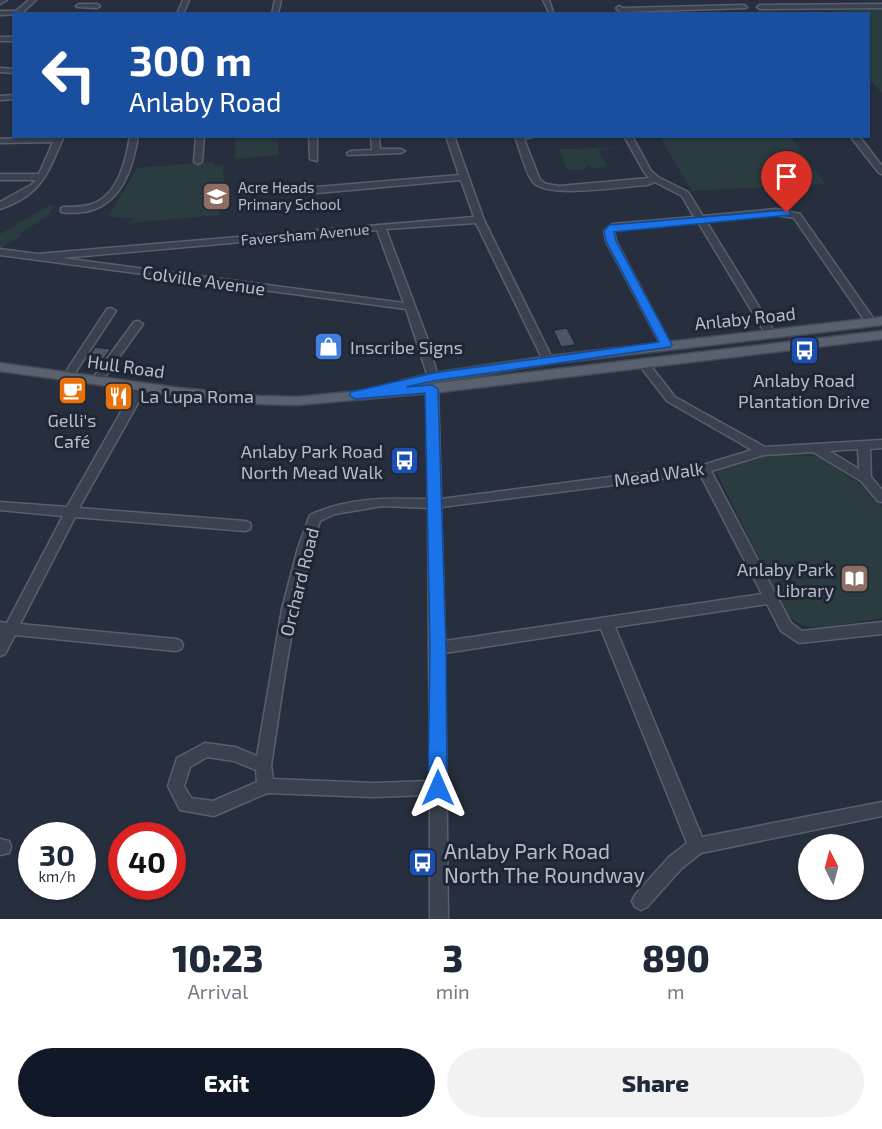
<!DOCTYPE html>
<html lang="en">
<head>
<meta charset="utf-8">
<style>
	:root { --surface:#fff; --page:#f2f2f3; --text:#1f2937; --muted:#747a83; --accent:#111827 }
	body { margin:0; font-family:"Exo 2",sans-serif; background:var(--page); color:var(--text); height:100vh; display:flex; flex-direction:column; font-size:22px; white-space:nowrap }
	* { box-sizing:border-box; margin:0 }
	p { font-size:20px; color:var(--muted) }
	.icon { flex:none; width:33px; height:33px; fill:none; stroke:currentColor; stroke-width:2; stroke-linecap:round; stroke-linejoin:round }
	.map { position:relative; height:919px; overflow:hidden }
	.panel { display:flex; flex-direction:column; background:var(--surface); flex:1 }
	.panel>* { flex:none }
	.top-card { position:absolute; left:12px; top:12px; width:858px; height:126px; border-radius:0px; box-shadow:0 2px 4px #0004; background:#1a4fa0; color:#fff; overflow:hidden }
	.needle { width:39px; rotate:354deg }
	.controls { position:absolute; left:798px; top:834px; display:grid; gap:12px }
	.controls a { display:grid; place-items:center; width:66px; height:66px; border-radius:50%; background:var(--surface); box-shadow:0 2px 4px #0004; font-size:30px }
	.speed { position:absolute; left:18px; top:822px; display:flex; gap:12px; font-size:30px; font-weight:700; text-align:center }
	.speed>* { display:grid; place-content:center; width:78px; height:78px; border-radius:50%; background:var(--surface); box-shadow:0 2px 4px #0004; line-height:1 }
	.speed small { font-size:15px; font-weight:400 }
	.speed .limit { border:9px solid #d22; background:#fff; color:#111 }
	.pin { position:absolute; display:grid; place-items:center; width:51px; height:51px; color:#fff; margin:-62px -26px; border-radius:50% 50% 50% 0; rotate:-45deg; box-shadow:0 0 6px #0007 }
	.pin .icon { rotate:45deg }
	.me { position:absolute; width:66px; margin:-33px; rotate:0deg; stroke-linejoin:round; filter:drop-shadow(0 0 4px #0008) }
	.turn { display:flex; align-items:center; gap:21px; height:126px; padding:0 18px; font-size:27px }
	.turn .icon { width:78px; height:78px; stroke-width:2.5 }
	.turn b { display:block; font-size:42px; line-height:51px }
	.eta { display:flex; justify-content:space-evenly; align-items:center; height:102px; text-align:center }
	.eta b { font-size:36px; font-weight:800; line-height:42px }
	.cta { display:flex; gap:12px; margin-top:auto; padding:12px 18px }
	.cta a { flex:1; height:69px; border-radius:36px; background:var(--accent); color:#fff; font-size:24px; font-weight:800; line-height:69px; text-align:center }
	.cta a+a { background:var(--page); color:var(--text) }
	.map>svg:first-child { display:block }
	.green { fill:#2a3c40 }
	.building { fill:#4d5566; stroke:#222835; stroke-width:1.5 }
	.lines { fill:none; stroke-linecap:round; stroke-linejoin:round }
	.minor-casing { stroke:#595f6c; stroke-width:3 }
	.major-casing { stroke:#444a57; stroke-width:3 }
	.minor { fill:#3b414e; fill-rule:evenodd }
	.major { fill:#59606e; fill-rule:evenodd }
	.route { fill:#1a73e8; stroke:#114b97; stroke-width:1.5 }
	.labels { text-anchor:middle; dominant-baseline:central; stroke-width:6; stroke-linejoin:round; paint-order:stroke }
	.far-poi-label { font-size:15px; fill:#b7bcc9; stroke:#202633; text-anchor:start }
	.far-street-label { font-size:15px; fill:#b7bcc9; stroke:#202633 }
	.street-label { font-size:18px; fill:#b7bcc9; stroke:#202633 }
	.poi-label { font-size:18px; fill:#b7bcc9; stroke:#202633; text-anchor:start }
	.near-poi-label { font-size:21px; fill:#b7bcc9; stroke:#202633; text-anchor:start }
</style>
</head>
<body>
<div class="map">
<svg width="882" height="919" viewBox="0 0 882 919">
	<rect width="100%" height="100%" fill="#272f3e"/>
	<g class="green">
		<polygon points="882,8 882,93 873,83 869,83 868,14 835,13 831,9"/>
		<polygon points="235,137 278,137 279,155 235,159"/>
		<polygon points="660,137 791,137 825,184 692,191"/>
		<polygon points="627,148 598,150 607,167 593,168 588,165 584,170 567,170 559,149"/>
		<polygon points="214,162 215,166 223,165 224,183 227,183 227,196 220,197 219,215 130,223 135,218 119,218 109,216 137,168"/>
		<polygon points="50,205 56,207 51,210 49,215 20,234 22,236 0,248 0,234"/>
		<polygon points="769,455 817,456 867,489 882,507 882,618 820,628 802,625 788,616 715,469"/>
	</g>
	<g class="building">
		<polygon points="567,328 576,345 561,347 553,330"/>
		<polygon points="325,335 344,337 333,360 314,357"/>
		<polygon points="95,347 111,349 103,360 98,360 95,365 84,364"/>
	</g>
	<g class="lines">
		<defs>
			<g id="minor">
				<polygon points="0,0 7,0 0,4"/>
				<polygon points="29,0 36,0 21,14 0,15 0,11 16,11"/>
				<polygon points="183,0 189,0 183,14 177,14"/>
				<polygon points="275,0 281,0 278,14 272,14"/>
				<polygon points="543,0 549,0 553,12 549,12"/>
				<polygon points="79,4 97,4 100,6 97,8 77,7 76,6"/>
				<polygon points="882,4 882,8 760,9 757,7 760,5"/>
				<polygon points="744,5 747,7 746,8 620,12 616,8 619,6 622,8"/>
				<rect x="0" y="37" width="14" height="4"/>
				<polygon points="0,68 14,69 14,73 0,72"/>
				<polygon points="14,95 14,99 0,100 0,96"/>
				<path d="M 56,136 L 64,136 C 47,174 43,194 0,209 L 0,202 L 31,185 L 36,180 L 0,180 L 0,174 L 39,174 L 53,142 L 0,143 L 0,139 Z"/>
				<path d="M 130,136 L 138,136 C 131,181 113,219 61,212 L 61,208 L 64,207 C 73,207 84,207 92,204 C 118,195 126,161 130,136 Z"/>
				<polygon points="196,136 204,136 202,162 198,164 194,162"/>
				<polygon points="309,136 317,136 317,161 310,159"/>
				<polygon points="371,136 379,136 380,149 401,149 405,151 401,153 348,155 347,153 351,151 372,150"/>
				<path d="M 446,136 L 454,136 L 484,220 L 553,360 L 552,362 L 544,362 L 543,360 L 476,223 L 386,229 L 426,335 L 438,377 L 433,380 L 428,377 L 406,309 L 0,255 L 0,249 L 37,254 L 474,217 L 461,180 L 317,193 L 313,190 L 317,187 L 459,175 ZM 377,230 L 404,303 L 62,258 Z"/>
				<path d="M 515,136 L 537,136 L 524,139 L 540,180 L 546,184 L 560,186 L 649,178 L 644,172 L 624,136 L 632,136 L 651,171 L 658,177 L 688,192 L 703,216 L 776,209 L 800,214 L 876,322 L 871,325 L 867,324 L 794,218 L 776,215 L 706,221 L 775,333 L 770,336 L 765,333 L 698,222 L 616,229 L 614,231 L 616,241 L 671,345 L 666,348 L 662,347 L 606,241 L 604,231 L 613,224 L 694,217 L 682,196 L 655,182 L 647,185 C 625,186 544,200 532,181 C 524,168 520,150 515,136 Z"/>
				<polygon points="850,136 859,136 882,166 882,174 879,173"/>
				<polygon points="111,308 116,311 73,376 72,378 64,378 63,376 107,309"/>
				<polygon points="138,321 143,324 101,382 93,382 91,380 93,378 134,322"/>
				<path d="M 642,359 L 646,360 L 675,397 L 765,447 L 882,440 L 882,448 L 870,449 L 871,477 L 882,490 L 882,502 L 878,501 L 861,481 L 813,452 L 764,455 L 711,471 L 791,623 L 802,631 L 882,622 L 882,634 L 799,643 L 781,631 L 767,604 L 615,627 L 702,837 L 882,802 L 882,816 L 701,853 L 681,869 L 647,907 L 641,910 L 635,907 L 632,901 L 635,895 L 669,857 L 687,843 L 601,629 L 445,653 L 448,919 L 430,919 L 430,795 L 374,797 L 267,793 L 214,816 L 180,810 L 168,786 L 177,758 L 205,743 L 235,747 L 257,756 L 282,609 L 298,548 L 310,515 C 348,497 388,498 428,499 L 426,389 L 428,387 L 436,387 L 438,389 L 441,499 L 703,465 L 752,450 L 667,401 L 637,362 ZM 858,449 L 859,469 L 829,451 ZM 700,474 L 762,594 L 445,641 L 441,507 ZM 383,506 L 428,508 L 430,781 L 374,783 L 273,779 L 271,766 C 284,683 293,600 320,521 L 335,514 ZM 207,757 L 234,761 L 256,770 L 257,782 L 213,801 L 191,798 L 184,786 L 190,767 Z"/>
				<polygon points="141,384 147,387 79,508 245,521 250,523 251,526 250,529 245,531 75,517 20,624 176,639 181,641 183,645 181,649 176,651 15,635 5,654 0,656 0,622 7,623 63,516 0,510 0,502 67,507 135,387"/>
				<polygon points="0,839 9,841 11,847 9,853 0,855"/>
			</g>
			<polygon id="major" points="882,317 882,325 548,364 412,386 882,331 882,339 432,393 297,405 260,404 180,396 0,371 0,363 180,388 260,396 297,397 402,387 398,384 400,381 433,373 548,356"/>
		</defs>
		<use href="#minor" class="minor-casing"/>
		<use href="#major" class="major-casing"/>
		<use href="#minor" class="minor"/>
		<use href="#major" class="major"/>
	</g>
	<polygon class="route" points="787,210 790,211 790,215 614,232 616,241 672,345 670,347 433,381 406,387 432,385 438,389 446,648 447,788 444,794 438,796 431,794 428,788 430,648 425,393 355,399 349,395 351,392 433,373 659,342 606,241 604,231 609,225"/>
	<defs>
		<symbol id="school-square" viewBox="-11 -11 22 22"><rect x="-9" y="-9" width="18" height="18" rx="4" fill="#8d6e63" stroke="#202633"/><path d="M0-5L7-2L0 1L-7-2ZM-4 1L0 2.5L4 1V4Q0 6-4 4Z" fill="#fff"/></symbol>
		<symbol id="shop-square" viewBox="-11 -11 22 22"><rect x="-9" y="-9" width="18" height="18" rx="4" fill="#3f7fe0" stroke="#202633"/><path d="M-5-2.5h2.3a2.7 3.5 0 0 1 5.4 0H5L5.5 6h-11ZM-1.5-2.5h3a1.5 2.3 0 0 0-3 0Z" fill="#fff"/></symbol>
		<symbol id="bus-square" viewBox="-11 -11 22 22"><rect x="-9" y="-9" width="18" height="18" rx="4" fill="#1a4fb4" stroke="#202633"/><path d="M-5-6H5V4H4V6H2V4H-2V6H-4V4H-5ZM-3.5-4V0h7V-4ZM-3.5 1.2v1.5H-2V1.2ZM2 1.2v1.5H3.5V1.2Z" fill="#fff"/></symbol>
		<symbol id="cafe-square" viewBox="-11 -11 22 22"><rect x="-9" y="-9" width="18" height="18" rx="4" fill="#e8710a" stroke="#202633"/><path d="M-5.5-4.5H6V0H3Q3 3.5 0 3.5H-2.5Q-5.5 3.5-5.5 0ZM3-3.2v2h1.7v-2ZM-6 4.5H4V6H-6Z" fill="#fff"/></symbol>
		<symbol id="restaurant-square" viewBox="-11 -11 22 22"><rect x="-9" y="-9" width="18" height="18" rx="4" fill="#e8710a" stroke="#202633"/><path d="M-5-6h1v4h1v-4h1v4h1v-4h1v5L-1.5 .5V6h-2V.5L-5-1ZM5-6V6H3V1.5H1.5Q1.5-4 5-6Z" fill="#fff"/></symbol>
		<symbol id="library-square" viewBox="-11 -11 22 22"><rect x="-9" y="-9" width="18" height="18" rx="4" fill="#8d6e63" stroke="#202633"/><path d="M-6-4Q-3-5.5-.7-3.5V5Q-3 3-6 4ZM6-4Q3-5.5 .7-3.5V5Q3 3 6 4Z" fill="#fff"/></symbol>
	</defs>
	<g fill-rule="evenodd">
		<use href="#school-square" x="200" y="180" width="33" height="33"/>
		<use href="#shop-square" x="312" y="330" width="33" height="33"/>
		<use href="#bus-square" x="788" y="334" width="33" height="33"/>
		<use href="#cafe-square" x="56" y="374" width="33" height="33"/>
		<use href="#restaurant-square" x="102" y="380" width="33" height="33"/>
		<use href="#bus-square" x="388" y="444" width="33" height="33"/>
		<use href="#library-square" x="838" y="562" width="33" height="33"/>
		<use href="#bus-square" x="406" y="846" width="33" height="33"/>
	</g>
	<g class="labels">
		<g class="far-poi-label">
			<text x="238" y="187">Acre Heads<tspan x="238" dy="17">Primary School</tspan></text>
		</g>
		<g class="far-street-label">
			<text transform="translate(305 234) rotate(-5)">Faversham Avenue</text>
		</g>
		<g class="street-label">
			<text transform="translate(204 280) rotate(8)">Colville Avenue</text>
			<text transform="translate(745 318) rotate(-6)">Anlaby Road</text>
			<text transform="translate(126 366) rotate(8)">Hull Road</text>
			<text transform="translate(659 474) rotate(-8)">Mead Walk</text>
			<text transform="translate(299 582) rotate(-76)">Orchard Road</text>
		</g>
		<g class="poi-label">
			<text x="350" y="347">Inscribe Signs</text>
			<text x="804" y="380" text-anchor="middle">Anlaby Road<tspan x="804" dy="21">Plantation Drive</tspan></text>
			<text x="140" y="396">La Lupa Roma</text>
			<text x="72" y="420" text-anchor="middle">Gelli's<tspan x="72" dy="21">Café</tspan></text>
			<text x="383" y="451" text-anchor="end">Anlaby Park Road<tspan x="383" dy="21">North Mead Walk</tspan></text>
			<text x="834" y="569" text-anchor="end">Anlaby Park<tspan x="834" dy="21">Library</tspan></text>
		</g>
		<g class="near-poi-label">
			<text x="444" y="850">Anlaby Park Road<tspan x="444" dy="24">North The Roundway</tspan></text>
		</g>
	</g>
</svg>
<div class="controls">
<a><svg class="needle" viewBox="-14 -14 28 28"><path d="M0-13l5 13h-10z" fill="#e53935"/><path d="M0 13l5-13h-10z" fill="#747a83"/></svg></a>
</div>
<div class="speed"><div>30<small>km/h</small></div><div class="limit">40</div></div>
<div class="pin" style="left:787px;top:213px;background:#d93025"><svg class="icon" aria-label="arrive" viewBox="0 0 24 24"><path d="M6 21V4h12l-3 4 3 4H6"/></svg></div>
<svg class="me" style="left:438px;top:788px" viewBox="-20 -20 40 40"><path d="M0-17L14 15 0 8-14 15z" fill="#1a73e8" stroke="#fff" stroke-width="4"/></svg>
<div class="top-card">
<div class="turn"><svg class="icon" aria-label="left" viewBox="0 0 24 24"><path d="M17 20v-9H6M10 6l-5 5 5 5"/></svg><div><b>300 m</b>Anlaby Road</div></div>
</div>
</div>
<section class="panel">
<div class="eta">
<div><b>10:23</b><p>Arrival</p></div>
<div><b>3</b><p>min</p></div>
<div><b>890</b><p>m</p></div>
</div>
<div class="cta"><a>Exit</a><a>Share</a></div>
</section>
</body>
</html>
